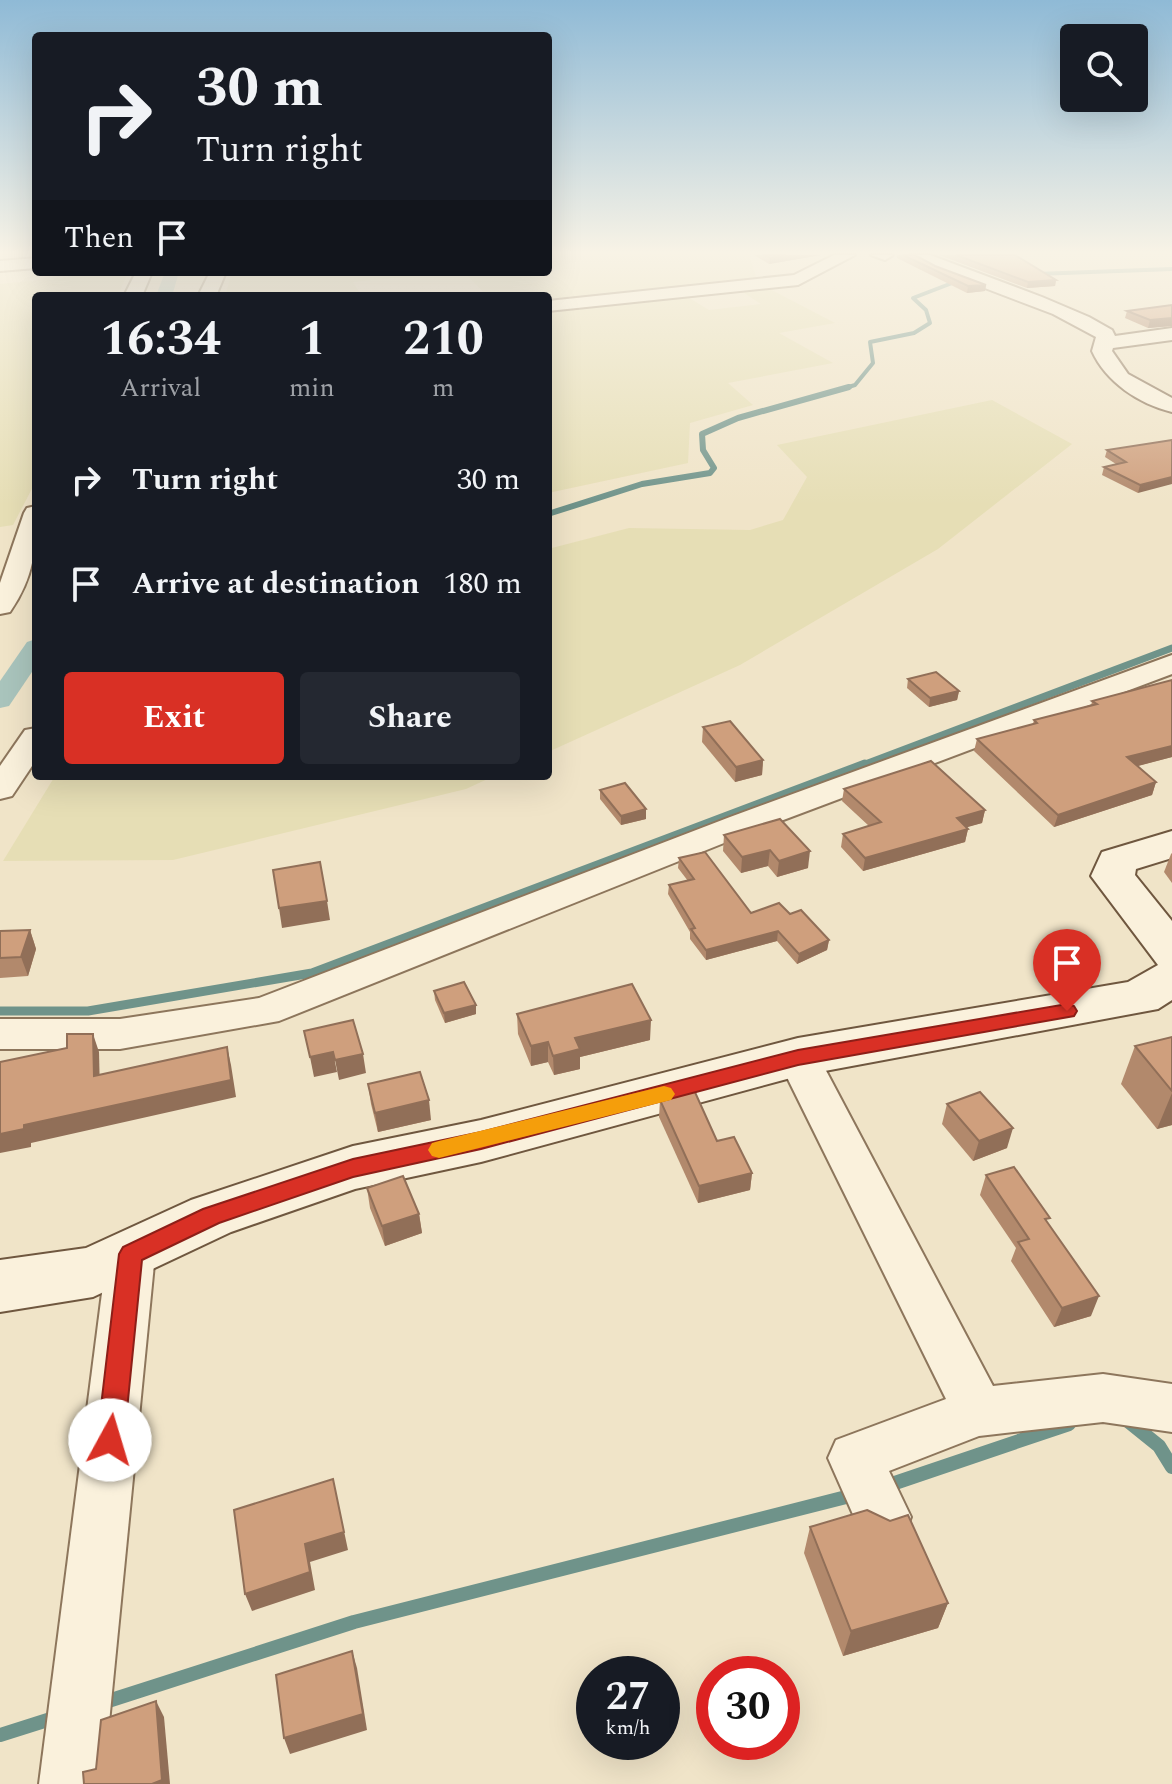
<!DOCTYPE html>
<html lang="en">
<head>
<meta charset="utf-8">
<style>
	:root { --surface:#171b24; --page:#242831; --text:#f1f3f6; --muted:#9ea1a6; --accent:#d93025 }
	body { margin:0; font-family:Spectral,serif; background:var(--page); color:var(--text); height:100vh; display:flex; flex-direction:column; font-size:30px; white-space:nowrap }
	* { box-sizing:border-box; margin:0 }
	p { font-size:26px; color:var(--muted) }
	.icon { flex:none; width:44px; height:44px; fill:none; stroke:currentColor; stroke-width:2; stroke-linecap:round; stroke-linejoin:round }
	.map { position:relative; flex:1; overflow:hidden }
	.drawer { position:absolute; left:32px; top:292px; width:520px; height:488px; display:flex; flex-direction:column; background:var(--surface); border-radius:8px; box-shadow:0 8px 32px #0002 }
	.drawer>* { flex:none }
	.guide { position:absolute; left:32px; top:32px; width:520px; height:244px; border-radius:8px; box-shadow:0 8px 32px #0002; background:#171b24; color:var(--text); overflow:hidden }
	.tools { position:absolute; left:1060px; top:24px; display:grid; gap:16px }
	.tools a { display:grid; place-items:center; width:88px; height:88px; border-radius:8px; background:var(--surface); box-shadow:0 8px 32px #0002; font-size:40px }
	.speed { position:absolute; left:576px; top:1656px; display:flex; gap:16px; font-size:40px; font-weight:700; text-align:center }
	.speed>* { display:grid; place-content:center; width:104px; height:104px; border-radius:50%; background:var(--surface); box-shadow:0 8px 32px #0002; line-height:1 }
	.speed small { font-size:20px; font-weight:400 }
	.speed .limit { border:12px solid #d22; background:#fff; color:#111 }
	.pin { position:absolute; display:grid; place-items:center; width:68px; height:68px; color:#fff; margin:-82px -34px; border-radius:50% 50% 50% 0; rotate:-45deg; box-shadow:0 0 8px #0007 }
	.pin .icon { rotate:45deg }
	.me { position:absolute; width:88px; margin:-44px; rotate:6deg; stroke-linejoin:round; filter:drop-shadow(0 0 6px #0008) }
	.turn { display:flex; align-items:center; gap:28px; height:168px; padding:0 32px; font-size:36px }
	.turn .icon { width:104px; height:104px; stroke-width:2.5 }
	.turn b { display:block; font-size:56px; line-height:68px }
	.then { display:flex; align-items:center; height:76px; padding:0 32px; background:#0003; gap:16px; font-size:30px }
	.eta { display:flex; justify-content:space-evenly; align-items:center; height:136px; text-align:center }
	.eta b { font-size:48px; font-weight:700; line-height:56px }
	.action { display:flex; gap:16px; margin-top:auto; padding:16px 32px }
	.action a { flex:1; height:92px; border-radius:8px; background:var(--accent); color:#fff; font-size:32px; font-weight:700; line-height:92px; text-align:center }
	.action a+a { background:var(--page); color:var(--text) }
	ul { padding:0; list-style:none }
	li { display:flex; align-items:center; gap:24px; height:104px; padding:0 32px }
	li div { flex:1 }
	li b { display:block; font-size:30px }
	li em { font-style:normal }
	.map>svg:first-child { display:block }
	.farmland { fill:#e6deb5 }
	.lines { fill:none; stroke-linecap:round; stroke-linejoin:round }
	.stream-far4 { stroke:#6f938a; stroke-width:4 }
	.stream-far3 { stroke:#6f938a; stroke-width:6 }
	.stream-far2 { stroke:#6f938a; stroke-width:7 }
	.stream-far1 { stroke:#6f938a; stroke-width:9 }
	.stream { stroke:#6f938a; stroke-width:14 }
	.canal { fill:#a9c4bc; fill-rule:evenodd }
	.street-casing { stroke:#8d765c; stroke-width:4 }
	.secondary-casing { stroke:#6f573f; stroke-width:4 }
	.street { fill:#faf1dc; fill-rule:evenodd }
	.secondary { fill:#faf1dc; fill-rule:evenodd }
	.wall { fill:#b2896c }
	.shaded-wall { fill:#916f58 }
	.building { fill:#cf9f7d; stroke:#916f58; stroke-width:2 }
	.route { fill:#d93025; stroke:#8d1f18; stroke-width:2 }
	.slow { fill:#f59e0b }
</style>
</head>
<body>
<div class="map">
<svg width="1172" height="1784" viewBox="0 0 1172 1784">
	<rect width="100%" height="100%" fill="#f0e4c8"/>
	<g class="farmland">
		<polygon points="548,255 749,255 758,282 548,302 548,296 487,296 464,272 548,272"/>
		<polygon points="95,272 128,272 118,296 36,296 36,481 13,525 0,527 0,284 87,275"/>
		<polygon points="232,272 457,272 353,282 362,296 225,296"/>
		<polygon points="764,286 835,323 779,333 833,363 728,383 753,405 690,423 688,463 548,493 548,308 686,296 709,310 761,304 738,289"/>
		<polygon points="992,400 1072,444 938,549 740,665 548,752 548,549 629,528 750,530 783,520 807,477 777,445"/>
		<polygon points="55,776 494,776 466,789 173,860 3,861"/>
	</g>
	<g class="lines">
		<g class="stream-far4">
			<polyline points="1036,274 1172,269"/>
			<polyline points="842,389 855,385 873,363 870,342 914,333 930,323 926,310 913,298 960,280"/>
		</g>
		<polyline class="stream-far3" points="548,514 642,484 710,473 714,468 703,450 702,434 738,418 849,387"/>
		<polyline class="stream-far2" points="860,766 1172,648"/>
		<polyline class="stream-far1" points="0,1011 88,1011 312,973 865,764"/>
		<g class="stream">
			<polyline points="1128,1421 1159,1446 1172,1467"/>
			<polyline points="889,1485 1069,1424"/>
			<polyline points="102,1703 354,1622 854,1495"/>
			<polyline points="0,1735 57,1717"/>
		</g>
		<g class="canal">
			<polygon points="165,272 179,272 172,296 156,296"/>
			<polygon points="36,639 36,666 9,706 0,708 0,681 27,642"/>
		</g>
		<defs>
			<g id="street">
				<polygon points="834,255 855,255 798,285 548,311 548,301 794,275"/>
				<polygon points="871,255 893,255 885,260"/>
				<path d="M 909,255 L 930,255 L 1042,297 L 1089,317 L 1112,330 L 1115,336 L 1172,328 L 1172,340 L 1113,348 L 1112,351 L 1128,374 L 1172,398 L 1172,412 C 1139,404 1106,382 1092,351 L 1096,337 L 1053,314 L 935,269 Z"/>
				<polygon points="36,258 36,268 0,271 0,261"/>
				<polygon points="136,272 152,272 142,296 124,296"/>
				<polygon points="210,272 226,272 216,296 198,296"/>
				<path d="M 36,506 C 36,549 35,575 10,612 L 0,614 L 0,583 L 24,513 L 27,508 Z"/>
				<polygon points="1172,655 1172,674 754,831 279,1021 120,1049 0,1049 0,1019 120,1019 259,998 730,817"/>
				<polygon points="36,728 36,760 12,796 0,799 0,766 25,730"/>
				<polygon points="798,1042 813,1046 993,1386 1103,1374 1172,1384 1172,1432 1103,1422 979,1436 889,1471 911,1517 903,1537 883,1545 863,1537 828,1458 836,1440 946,1399 777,1057 783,1046"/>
				<polygon points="131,1234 148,1240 155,1254 103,1784 39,1784 107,1254 114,1240"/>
			</g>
			<polygon id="secondary" points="1172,831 1172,858 1136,869 1135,875 1172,921 1172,1000 1158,1009 798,1076 481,1162 355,1189 231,1232 93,1297 0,1312 0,1260 86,1248 191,1200 353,1146 481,1120 798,1038 1128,982 1158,965 1091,876 1102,852"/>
		</defs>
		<use href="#street" class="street-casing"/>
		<use href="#secondary" class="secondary-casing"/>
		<use href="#street" class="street"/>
		<use href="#secondary" class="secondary"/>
	</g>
	<g class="wall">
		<polygon points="754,255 821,255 769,264"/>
		<polygon points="897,255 915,255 935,266 986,285 985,291 967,293 897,258"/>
		<polygon points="939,255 1015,255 1056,280 1055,286 1027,288"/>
		<polygon points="1172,305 1172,326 1148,328 1125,318 1127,311"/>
		<polygon points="1172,440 1138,493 1102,475 1104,467 1116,464 1105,457 1107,450"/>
		<polygon points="908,679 959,691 957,700 929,707 907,688"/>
		<polygon points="1172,680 1172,757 1137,766 1156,782 1152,795 1054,827 974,751 977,739 1033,724 1034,720 1091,706 1092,701"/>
		<polygon points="703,727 763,760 762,775 735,782 702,742"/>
		<polygon points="844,789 985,810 982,823 966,827 968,829 965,842 863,871 841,847 843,834 869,826 842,801"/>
		<polygon points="600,790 646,819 621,825 600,799"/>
		<polygon points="780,819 808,868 777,877 768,866 741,873 723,851 724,835"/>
		<polygon points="1172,853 1172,883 1164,872 1171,854"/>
		<polygon points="679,858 751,913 790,914 829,940 827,950 797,964 777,941 706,960 690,939 690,932 668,894 669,885 688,881 678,868"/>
		<polygon points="30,930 36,949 28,976 0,978 0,931"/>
		<polygon points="434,991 476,1014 445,1023 435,1000"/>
		<polygon points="517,1014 650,1040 580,1057 580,1069 554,1075 548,1062 531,1066 518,1034"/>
		<polygon points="1172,1037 1172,1125 1157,1129 1121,1084 1135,1046"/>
		<polygon points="368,1084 431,1120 378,1132 371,1104"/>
		<polygon points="660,1100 717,1141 752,1173 750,1190 698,1203 659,1117"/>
		<polygon points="947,1104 1007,1148 973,1161 942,1124"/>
		<polygon points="986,1175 1048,1223 1091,1316 1054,1327 1011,1261 1016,1248 980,1195"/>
		<polygon points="367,1188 419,1214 422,1233 385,1246 370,1208"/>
		<polygon points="810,1527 948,1603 938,1628 843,1656 804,1553"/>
	</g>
	<g class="shaded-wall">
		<polygon points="786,255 821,255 769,264 770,258"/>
		<polygon points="1056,280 1055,286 1027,288 1028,282"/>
		<polygon points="986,285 985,291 967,293 968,286"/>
		<polygon points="1172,318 1172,326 1148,328 1150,320"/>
		<polygon points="1172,477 1172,484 1138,493 1140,485"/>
		<polygon points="959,691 957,700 929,707 930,698"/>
		<polygon points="1172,746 1172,757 1123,770 1127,757"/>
		<polygon points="763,760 762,775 735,782 736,767"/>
		<polygon points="1156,782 1152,795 1054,827 1058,815"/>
		<polygon points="646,809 646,819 621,825 621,816"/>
		<polygon points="985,810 982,823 954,831 957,818"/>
		<polygon points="968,829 965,842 863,871 865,858"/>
		<polygon points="770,850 768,866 741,873 742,857"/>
		<polygon points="810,851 808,868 777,877 779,861"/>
		<polygon points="327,901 330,920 282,928 279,908"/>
		<polygon points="30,930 36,949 28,976 21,957"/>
		<polygon points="778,931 777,941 706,960 706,950"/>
		<polygon points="829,940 827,950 797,964 799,954"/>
		<polygon points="476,1005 476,1014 445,1023 444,1013"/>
		<polygon points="651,1020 650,1040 580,1057 580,1069 554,1075 553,1056 575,1038"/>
		<polygon points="93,1034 99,1052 100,1093 94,1076"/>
		<polygon points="548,1042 548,1062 531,1066 531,1046"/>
		<polygon points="227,1047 231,1065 236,1097 31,1143 31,1147 0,1153 0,1134"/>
		<polygon points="333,1052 337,1072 314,1077 310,1057"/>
		<polygon points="363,1054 366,1073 339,1080 335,1060"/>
		<polygon points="1172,1093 1172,1125 1157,1129"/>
		<polygon points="429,1100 431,1120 378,1132 375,1113"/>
		<polygon points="1013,1128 1007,1148 973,1161 979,1141"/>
		<polygon points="752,1173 750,1190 698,1203 699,1186"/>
		<polygon points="419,1214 422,1233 385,1246 382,1226"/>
		<polygon points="1099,1296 1091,1316 1054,1327 1062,1308"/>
		<polygon points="333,1479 348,1550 310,1562 315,1590 252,1611 245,1594 305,1544"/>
		<polygon points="948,1603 938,1628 843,1656 851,1631"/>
		<polygon points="352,1651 357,1668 367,1730 290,1754 284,1738"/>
		<polygon points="156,1701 164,1717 170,1784 152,1784"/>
	</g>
	<g class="building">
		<polygon points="765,255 786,255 770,258"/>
		<polygon points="903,255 915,255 935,266 986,285 968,286"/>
		<polygon points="956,255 1015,255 1056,280 1028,282"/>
		<polygon points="1172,305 1172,318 1150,320 1127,311"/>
		<polygon points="1172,440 1172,477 1140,485 1104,467 1126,462 1107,450"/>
		<polygon points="936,672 959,691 930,698 908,679"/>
		<polygon points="1172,680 1172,746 1127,757 1156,782 1058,815 977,739 1037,723 1034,720 1097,704 1092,701"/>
		<polygon points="730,721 763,760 736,767 703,727"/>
		<polygon points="931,761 985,810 957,818 968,829 865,858 843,834 881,822 844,789"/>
		<polygon points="625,783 646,809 621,816 600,790"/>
		<polygon points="780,819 810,851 779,861 770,850 742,857 724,835"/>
		<polygon points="705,852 751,913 779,903 790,914 801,910 829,940 799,954 778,931 706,950 691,929 695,928 669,885 694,879 679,858"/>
		<polygon points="320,862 327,901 279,908 273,870"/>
		<polygon points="30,930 21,957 0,958 0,931"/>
		<polygon points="464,982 476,1005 444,1013 434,991"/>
		<polygon points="632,984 651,1020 575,1038 580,1049 553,1056 548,1042 531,1046 517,1014"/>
		<polygon points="353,1020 363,1054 335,1060 333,1052 310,1057 304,1031"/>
		<polygon points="67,1034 93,1034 94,1076 227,1047 231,1080 24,1125 24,1129 0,1134 0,1062 67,1048"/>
		<polygon points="1172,1037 1172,1091 1135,1046"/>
		<polygon points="420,1072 429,1100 375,1113 368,1084"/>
		<polygon points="694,1090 717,1141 734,1137 752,1173 699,1186 660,1100"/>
		<polygon points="980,1092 1013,1128 979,1141 947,1104"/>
		<polygon points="1014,1167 1050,1218 1045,1219 1099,1296 1062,1308 1018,1242 1029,1239 986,1175"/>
		<polygon points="403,1176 419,1214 382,1226 367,1188"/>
		<polygon points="333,1479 344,1532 305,1544 310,1572 245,1594 234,1510"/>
		<polygon points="867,1510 890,1521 908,1515 948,1603 851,1631 810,1527"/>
		<polygon points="352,1651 363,1714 284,1738 276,1675"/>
		<polygon points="156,1701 162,1780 152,1784 84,1784 83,1772 96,1769 101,1720"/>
	</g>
	<linearGradient id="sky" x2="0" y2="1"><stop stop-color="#8fbad6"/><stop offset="0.5" stop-color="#f8f3e6"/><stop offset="1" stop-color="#f8f3e6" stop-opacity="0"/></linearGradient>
	<rect width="1172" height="505" fill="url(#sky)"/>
	<polygon class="route" points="1067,1004 1074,1006 1077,1011 1074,1016 798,1065 481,1149 353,1177 219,1223 142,1260 124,1440 120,1449 110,1453 101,1449 97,1440 119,1254 123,1247 203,1209 353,1159 481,1132 798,1050"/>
	<polygon class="slow" points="664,1086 671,1088 675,1094 671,1100 439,1158 432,1156 428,1150 432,1143 439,1141"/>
</svg>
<div class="tools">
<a><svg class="icon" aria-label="search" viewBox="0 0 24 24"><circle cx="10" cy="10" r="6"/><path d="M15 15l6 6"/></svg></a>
</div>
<div class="speed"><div>27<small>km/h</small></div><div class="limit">30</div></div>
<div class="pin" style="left:1067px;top:1011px;background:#d93025"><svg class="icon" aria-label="arrive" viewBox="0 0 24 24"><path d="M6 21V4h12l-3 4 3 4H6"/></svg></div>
<svg class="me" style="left:110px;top:1440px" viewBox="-20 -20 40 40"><circle r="19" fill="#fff"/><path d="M0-13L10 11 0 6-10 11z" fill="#d93025"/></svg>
<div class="guide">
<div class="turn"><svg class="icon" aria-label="right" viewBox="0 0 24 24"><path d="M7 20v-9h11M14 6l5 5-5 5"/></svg><div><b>30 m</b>Turn right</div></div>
<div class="then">Then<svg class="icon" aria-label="arrive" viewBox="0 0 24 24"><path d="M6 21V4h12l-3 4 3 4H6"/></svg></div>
</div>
<section class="drawer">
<div class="eta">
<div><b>16:34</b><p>Arrival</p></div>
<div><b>1</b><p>min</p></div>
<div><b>210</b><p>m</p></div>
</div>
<ul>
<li><svg class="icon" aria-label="right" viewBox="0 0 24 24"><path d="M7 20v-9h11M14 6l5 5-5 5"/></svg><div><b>Turn right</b></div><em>30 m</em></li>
<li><svg class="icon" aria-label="arrive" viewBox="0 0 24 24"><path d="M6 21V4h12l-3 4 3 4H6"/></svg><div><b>Arrive at destination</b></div><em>180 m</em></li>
</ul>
<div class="action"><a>Exit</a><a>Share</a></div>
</section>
</div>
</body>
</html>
